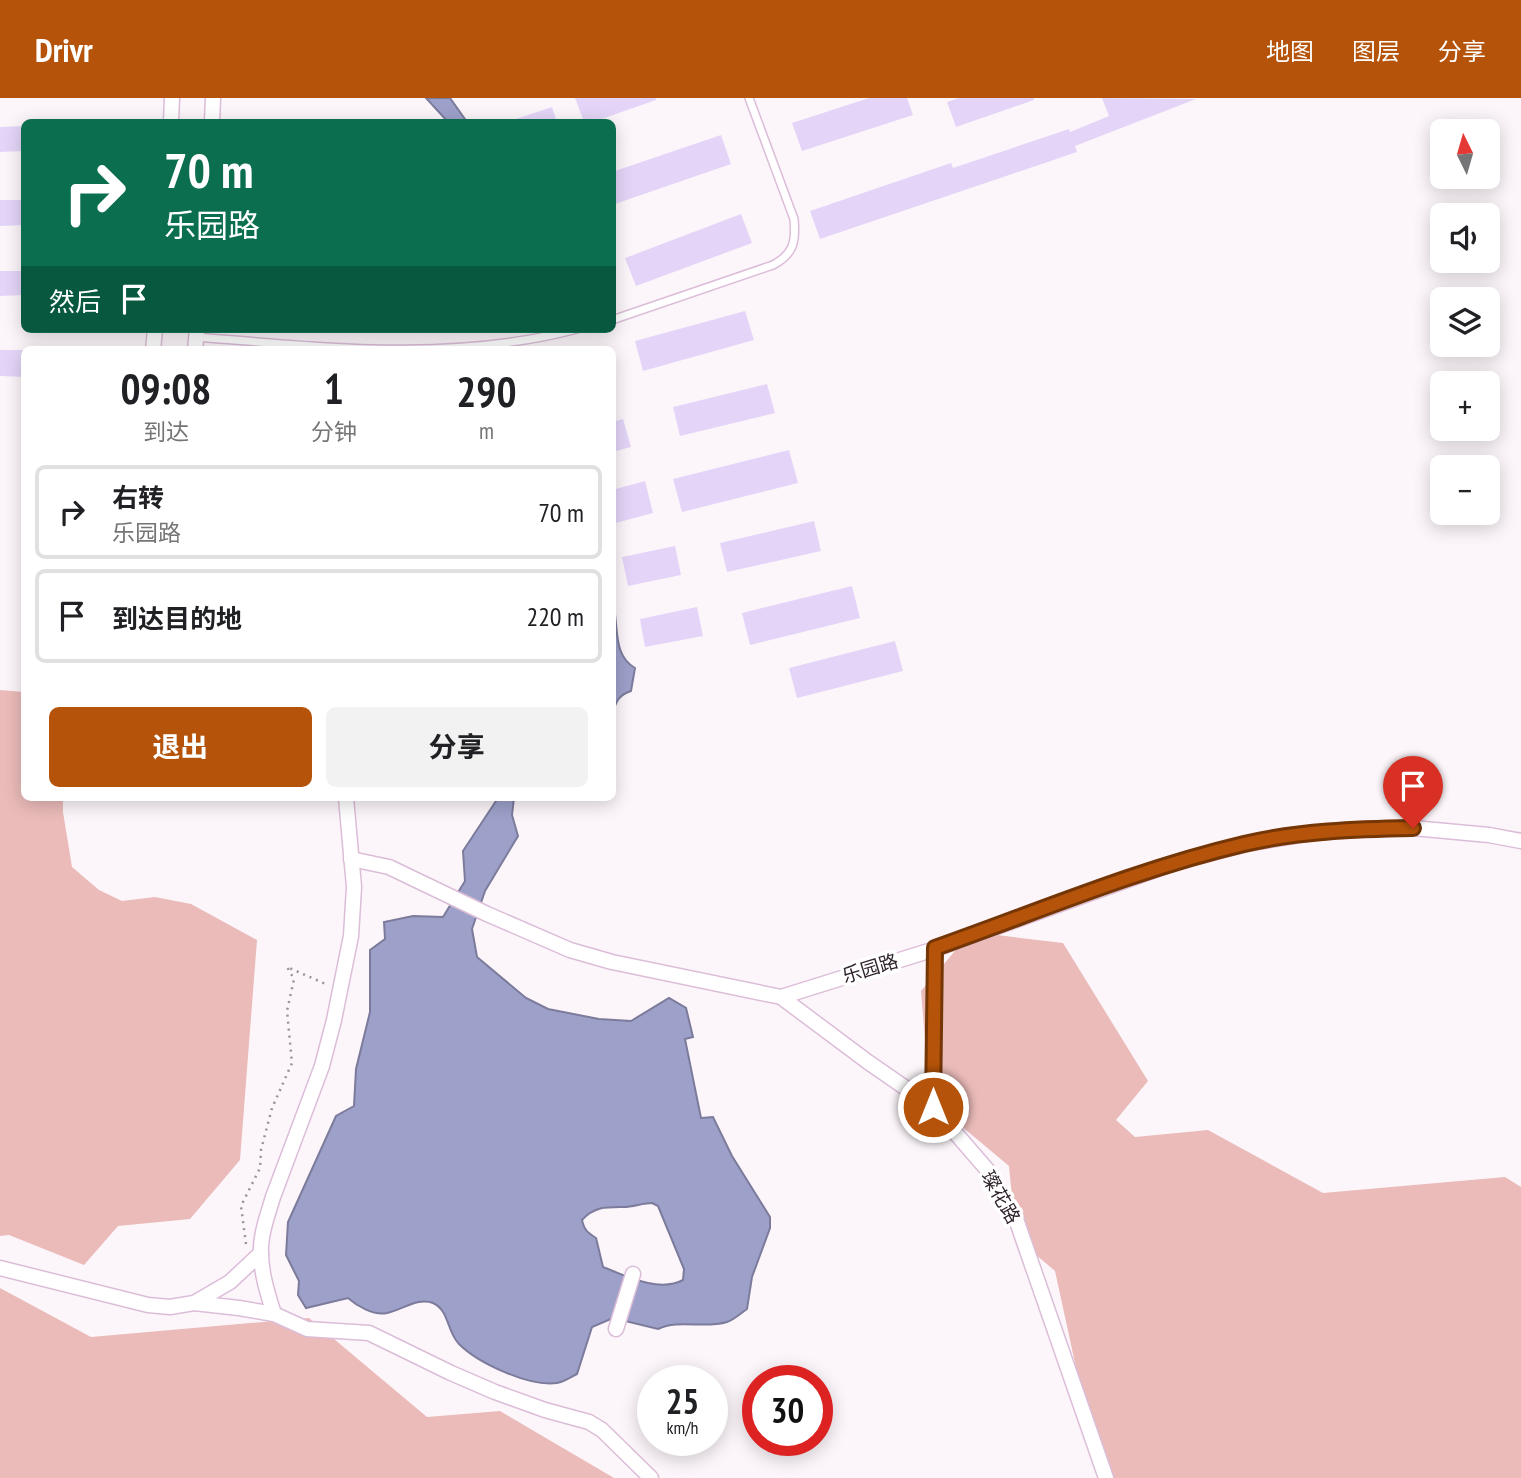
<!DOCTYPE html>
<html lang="zh">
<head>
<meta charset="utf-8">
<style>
	:root { --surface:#fff; --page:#f2f2f2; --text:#202124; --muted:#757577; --line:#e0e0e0; --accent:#b45309 }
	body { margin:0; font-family:"PT Sans Narrow","Noto Sans SC",sans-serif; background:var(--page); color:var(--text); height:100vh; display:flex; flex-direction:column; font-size:26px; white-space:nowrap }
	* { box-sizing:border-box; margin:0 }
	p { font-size:23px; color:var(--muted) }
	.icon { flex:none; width:38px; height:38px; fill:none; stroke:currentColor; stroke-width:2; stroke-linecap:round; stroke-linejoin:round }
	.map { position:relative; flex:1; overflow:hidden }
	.panel { position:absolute; left:21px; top:248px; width:595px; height:455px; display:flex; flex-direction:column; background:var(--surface); border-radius:10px; box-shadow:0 4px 18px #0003 }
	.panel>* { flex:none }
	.hud { position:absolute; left:21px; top:21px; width:595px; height:214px; border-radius:10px; box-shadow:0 4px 18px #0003; background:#0b6e4f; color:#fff; overflow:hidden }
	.needle { width:46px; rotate:355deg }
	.controls { position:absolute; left:1430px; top:21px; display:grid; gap:14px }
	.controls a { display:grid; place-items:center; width:70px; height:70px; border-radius:10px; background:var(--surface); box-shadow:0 4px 18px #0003; font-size:35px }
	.speed { position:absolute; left:637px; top:1267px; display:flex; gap:14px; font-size:35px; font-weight:700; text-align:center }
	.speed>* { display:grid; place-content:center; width:91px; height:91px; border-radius:50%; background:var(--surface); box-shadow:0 4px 18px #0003; line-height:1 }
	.speed small { font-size:18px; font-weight:400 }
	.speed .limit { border:10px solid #d22; background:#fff; color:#111 }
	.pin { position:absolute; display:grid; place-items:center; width:60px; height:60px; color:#fff; margin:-72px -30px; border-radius:50% 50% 50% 0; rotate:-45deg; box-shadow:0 0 7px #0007 }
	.pin .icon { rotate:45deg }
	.me { position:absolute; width:77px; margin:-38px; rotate:0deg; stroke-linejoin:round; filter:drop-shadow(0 0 5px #0008) }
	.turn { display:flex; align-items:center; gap:24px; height:147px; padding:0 28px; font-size:32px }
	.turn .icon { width:91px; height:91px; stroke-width:2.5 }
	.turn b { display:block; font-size:49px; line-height:60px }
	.then { display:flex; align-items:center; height:66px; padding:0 28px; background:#0003; gap:14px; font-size:26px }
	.eta { display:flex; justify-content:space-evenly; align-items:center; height:119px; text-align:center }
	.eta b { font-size:42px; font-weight:700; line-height:49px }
	.cta { display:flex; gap:14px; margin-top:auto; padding:14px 28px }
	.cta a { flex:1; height:80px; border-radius:10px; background:var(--accent); color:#fff; font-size:28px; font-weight:700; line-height:80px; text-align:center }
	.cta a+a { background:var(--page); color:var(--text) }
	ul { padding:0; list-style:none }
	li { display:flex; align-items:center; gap:21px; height:94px; margin:0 14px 10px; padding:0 14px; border:4px solid var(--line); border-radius:10px }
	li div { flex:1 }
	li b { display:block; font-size:26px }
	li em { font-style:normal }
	header { display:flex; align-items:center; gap:42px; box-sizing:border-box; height:98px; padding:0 35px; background:var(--accent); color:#fff }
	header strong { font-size:33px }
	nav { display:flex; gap:38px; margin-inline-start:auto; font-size:24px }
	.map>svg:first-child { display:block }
	.green { fill:#eabbb9 }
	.water { fill:#9da1ca; stroke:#7c7b9b; stroke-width:2; fill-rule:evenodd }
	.building { fill:#e4d5f8 }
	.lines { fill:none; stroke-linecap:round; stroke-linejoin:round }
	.service-casing { stroke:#dcbdd8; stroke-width:10 }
	.minor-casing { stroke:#dcbdd8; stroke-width:17 }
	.path { stroke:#9a9199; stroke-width:2.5; stroke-dasharray:2 5; stroke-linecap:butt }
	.service { stroke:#fff; stroke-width:7 }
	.minor { stroke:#fff; stroke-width:14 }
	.route-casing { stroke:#753606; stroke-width:18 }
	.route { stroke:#b45309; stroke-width:12 }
	.labels { text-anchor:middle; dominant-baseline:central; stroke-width:7; stroke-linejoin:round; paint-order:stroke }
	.street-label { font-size:19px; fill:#2f232d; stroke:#fff }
</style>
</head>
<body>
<header>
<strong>Drivr</strong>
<nav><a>地图</a><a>图层</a><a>分享</a></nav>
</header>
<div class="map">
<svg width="1521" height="1380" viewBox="0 0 1521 1380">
	<rect width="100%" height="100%" fill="#fcf6fb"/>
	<g class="green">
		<polygon points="0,592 24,594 24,700 63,700 63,714 72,769 99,792 122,803 155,799 191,806 257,842 240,1062 190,1121 118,1128 84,1167 9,1137 0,1138"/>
		<polygon points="971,834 1063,845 1148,983 1116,1022 1135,1039 1208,1032 1323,1095 1505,1079 1521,1089 1521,1380 1100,1380 1055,1173 1016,1140 1009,1068 930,1002 921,893"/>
		<polygon points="0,1190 91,1239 309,1220 427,1319 500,1313 614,1380 0,1380"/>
	</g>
	<g class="water">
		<polygon points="426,0 450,0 467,24 448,24"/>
		<path d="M 613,505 C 619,527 612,557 635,570 L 631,593 C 619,597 616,603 613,615 Z"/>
		<path d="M 498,700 L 514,700 L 512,717 L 518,738 L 485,793 L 472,831 L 477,859 L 526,900 L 548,911 L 599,921 L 631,923 L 669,900 L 686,910 L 693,939 L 685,941 L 701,1020 L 713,1019 L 732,1058 L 770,1119 L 770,1130 L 752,1179 L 747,1211 C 741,1215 734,1222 727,1224 C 705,1231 679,1221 658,1231 L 613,1220 L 592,1229 L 577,1276 C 571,1279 564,1284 557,1285 C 529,1289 478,1265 459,1246 C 447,1234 449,1212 433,1205 C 417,1199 402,1212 387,1215 C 374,1218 357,1208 348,1200 L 306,1210 L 298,1197 L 299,1183 L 286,1157 L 288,1124 L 336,1018 L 354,1008 L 356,971 L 370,914 L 370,852 L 385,841 L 384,824 L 413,818 L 443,819 L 465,783 L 463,753 ZM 652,1105 L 658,1108 L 684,1171 L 683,1182 C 659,1195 626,1178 603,1169 L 596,1140 C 588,1135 584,1132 582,1122 C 595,1108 607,1109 624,1109 C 633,1109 643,1105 652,1105 Z"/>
	</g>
	<g class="building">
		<polygon points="575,0 656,0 656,2 593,24 584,24"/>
		<polygon points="869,0 907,0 913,17 802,53 792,25"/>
		<polygon points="959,0 1034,0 1034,2 956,29 947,4"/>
		<polygon points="1102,0 1196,1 1075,48 1077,54 820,141 810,113 951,65 953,70 1069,31 1070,34 1109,18"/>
		<polygon points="552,9 557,24 513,24 513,22"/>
		<polygon points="24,28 24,53 0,54 0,29"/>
		<polygon points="721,37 731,66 612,107 612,74"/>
		<polygon points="0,102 24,102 24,127 0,128"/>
		<polygon points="741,116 752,145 636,188 625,160"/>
		<polygon points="0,173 24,173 24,197 0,198"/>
		<polygon points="745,213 754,242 643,273 635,243"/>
		<polygon points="0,252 24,252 24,279 0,278"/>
		<polygon points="767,286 775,315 680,338 673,309"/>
		<polygon points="623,321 631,349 612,354 612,324"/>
		<polygon points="789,352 798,385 682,414 673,381"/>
		<polygon points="645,383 653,415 612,426 612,392"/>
		<polygon points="814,423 821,453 727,474 720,445"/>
		<polygon points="675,448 681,477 628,488 622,459"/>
		<polygon points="852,488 860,520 750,547 742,515"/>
		<polygon points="697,509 703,538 645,549 640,521"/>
		<polygon points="895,543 903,573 797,600 789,570"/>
	</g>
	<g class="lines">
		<defs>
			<g id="service">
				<path d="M 612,222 L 773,167 C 794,156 796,143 794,121 L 749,0"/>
				<path d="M 196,239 C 323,249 452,264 577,231"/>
			</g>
			<g id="minor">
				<polyline points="171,24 172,0"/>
				<polyline points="212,24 213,0"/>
				<polyline points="153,252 155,231"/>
				<polyline points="195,252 197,231"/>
				<polyline points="351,761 389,769 487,816 570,852 612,864 781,899 935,851 1177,764 1246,746 1312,735 1364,731 1413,730 1489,737 1521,743"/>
				<polyline points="781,899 868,964 933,1009 990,1075 1016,1121 1106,1380"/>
				<polyline points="933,1009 935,851"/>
				<polyline points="0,1170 148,1207 170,1209 194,1205 239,1210 274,1216 307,1231 369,1235 451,1275 495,1294 545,1312 589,1324 602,1332 651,1380"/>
				<polyline points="194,1205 230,1184 261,1155"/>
				<path d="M 274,1216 C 268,1197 261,1175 261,1155 C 260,1137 268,1116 273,1099 L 322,968 L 334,922 L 351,838 L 354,789 L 346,700"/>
				<polyline points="616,1231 633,1176"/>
			</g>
		</defs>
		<use href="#service" class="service-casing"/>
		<use href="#minor" class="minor-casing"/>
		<polyline class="path" points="246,1146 241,1108 260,1070 261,1052 272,1010 292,965 287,913 294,881 287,869 328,887"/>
		<use href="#service" class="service"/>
		<use href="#minor" class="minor"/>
	</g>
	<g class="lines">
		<defs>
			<path id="route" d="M 933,1009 L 935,850 C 1037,814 1138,771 1244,746 C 1299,733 1357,731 1413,730"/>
		</defs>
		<use href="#route" class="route-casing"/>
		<use href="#route" class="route"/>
	</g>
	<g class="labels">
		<g class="street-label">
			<text transform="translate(870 870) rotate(-17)">乐园路</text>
			<text transform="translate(1001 1099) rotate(60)">璨花路</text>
		</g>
	</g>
</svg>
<div class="controls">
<a><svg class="needle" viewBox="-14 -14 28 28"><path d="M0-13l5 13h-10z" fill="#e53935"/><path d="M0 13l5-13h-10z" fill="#757577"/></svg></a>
<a><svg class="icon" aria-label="sound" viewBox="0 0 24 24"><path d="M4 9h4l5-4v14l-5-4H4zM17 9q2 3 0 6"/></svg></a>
<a><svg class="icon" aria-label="layers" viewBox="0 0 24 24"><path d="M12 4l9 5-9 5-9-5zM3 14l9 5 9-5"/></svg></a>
<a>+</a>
<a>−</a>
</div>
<div class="speed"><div>25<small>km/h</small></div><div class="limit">30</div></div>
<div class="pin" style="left:1413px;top:730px;background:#d93025"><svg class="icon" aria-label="arrive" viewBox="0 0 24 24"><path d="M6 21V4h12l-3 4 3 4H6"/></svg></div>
<svg class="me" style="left:933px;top:1009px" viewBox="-20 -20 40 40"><circle r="17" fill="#b45309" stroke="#fff" stroke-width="3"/><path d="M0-11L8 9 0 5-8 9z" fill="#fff"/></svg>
<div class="hud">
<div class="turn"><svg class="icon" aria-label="right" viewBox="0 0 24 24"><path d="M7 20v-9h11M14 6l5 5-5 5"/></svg><div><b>70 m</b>乐园路</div></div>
<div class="then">然后<svg class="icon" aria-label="arrive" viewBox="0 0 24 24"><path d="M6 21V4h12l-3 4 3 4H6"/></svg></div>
</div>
<section class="panel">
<div class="eta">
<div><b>09:08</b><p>到达</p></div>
<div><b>1</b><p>分钟</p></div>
<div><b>290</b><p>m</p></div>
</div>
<ul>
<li><svg class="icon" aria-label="right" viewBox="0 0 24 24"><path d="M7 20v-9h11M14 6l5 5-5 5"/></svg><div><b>右转</b><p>乐园路</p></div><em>70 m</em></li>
<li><svg class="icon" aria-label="arrive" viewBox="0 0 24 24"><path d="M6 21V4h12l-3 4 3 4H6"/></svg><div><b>到达目的地</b></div><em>220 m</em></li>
</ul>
<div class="cta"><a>退出</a><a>分享</a></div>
</section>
</div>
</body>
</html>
